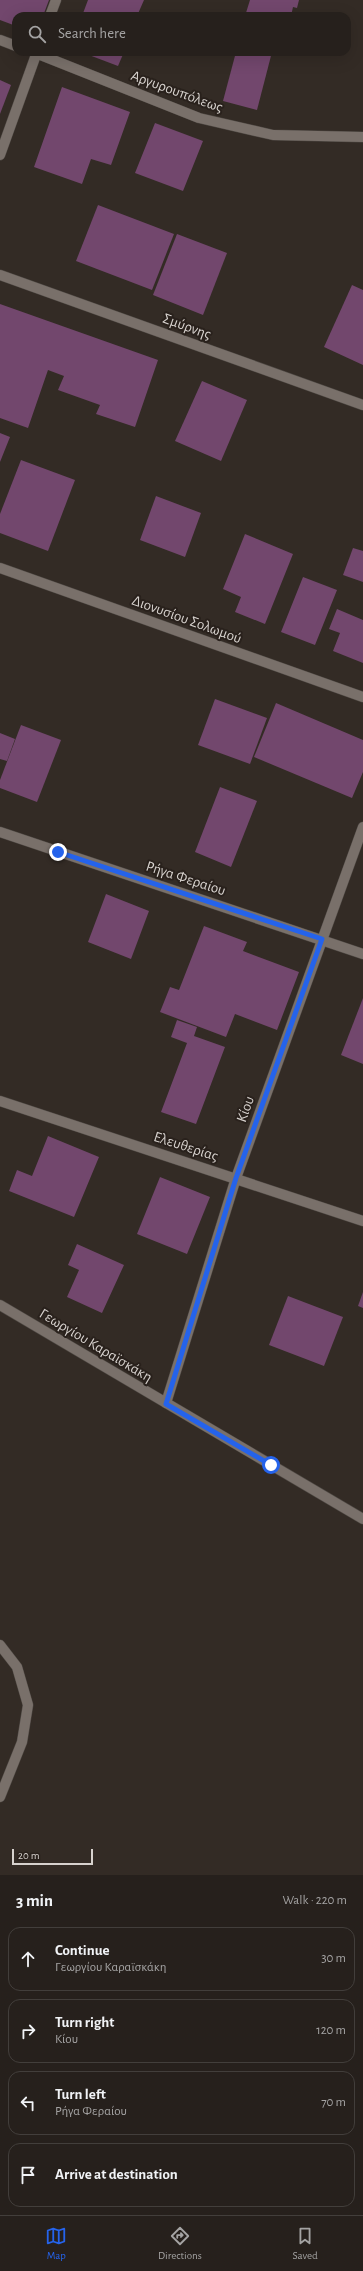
<!DOCTYPE html>
<meta charset="utf-8">
<style>
:root{--surface:#26201c;--page:#322d29;--text:#f1f3f6;--muted:#a4a3a3;--line:#423e3b;--accent:#2563eb}
body{margin:0;font-family:"Alegreya Sans",sans-serif;background:var(--page);color:var(--text)}
.scale{position:absolute;left:12px;bottom:10px;width:81px;box-sizing:border-box;padding-left:4px;border:2px solid #d7d2ce;border-top:0;font-size:11px;line-height:14px;white-space:nowrap;color:#d7d2ce;-webkit-text-stroke:3px #29211c;paint-order:stroke}
.stop{position:absolute;width:12px;height:12px;margin:-9px;border:3px solid #2563eb;border-radius:50%;background:#fff}
.stop.end{background:#2563eb;border-color:#fff;box-shadow:0 1px 4px #0008}
.list{margin:0;padding:0;list-style:none}
h2{display:flex;justify-content:space-between;align-items:center;height:52px;margin:0;padding:0 16px;font-size:17px}
h2 small{font-size:13px;font-weight:400;color:var(--muted)}
.list li{display:grid;grid-template-columns:26px 1fr auto;gap:12px;align-items:center;box-sizing:border-box;height:64px;margin:0 8px 8px;padding:0 8px;border:1px solid var(--line);border-radius:12px}
.list b{display:block;font-size:15px;white-space:nowrap}
.list p{margin:0;font-size:13px;white-space:nowrap;color:var(--muted)}
.list em{font-size:13px;font-style:normal;color:var(--muted)}
.icon{flex:none;width:22px;height:22px;fill:none;stroke:currentColor;stroke-width:2;stroke-linecap:round;stroke-linejoin:round}
.map{position:relative;flex:none;width:363px;height:1875px;overflow:hidden}
.search{position:absolute;background:var(--surface);box-shadow:0 4px 16px #0002;left:12px;right:12px;top:12px;height:44px;display:flex;align-items:center;gap:10px;box-sizing:border-box;padding:0 14px;border-radius:12px;color:var(--muted);font-size:15px}
.sheet{height:340px;background:var(--surface)}
nav{display:flex;justify-content:space-around;align-items:center;box-sizing:border-box;height:56px;border-top:1px solid var(--line);background:var(--surface);font-size:11px;color:var(--muted)}
nav a{display:grid;justify-items:center;gap:2px}
nav .on{color:var(--accent)}
.map>svg:first-child{display:block}
.building{fill:#72476d}
.lines{fill:none;stroke-linecap:round;stroke-linejoin:round}
.street-casing{stroke:#4f4944;stroke-width:11}
.secondary-casing{stroke:#4f4944;stroke-width:11}
.street{stroke:#79706a;stroke-width:10}
.secondary{stroke:#79706a;stroke-width:10}
.route{stroke:#2563eb;stroke-width:5}
.labels{text-anchor:middle;stroke-width:4;stroke-linejoin:round;paint-order:stroke}
.street-label{font-size:15px;fill:#d7d2ce;stroke:#29211c}
</style>
<div class="map">
<svg width="363" height="1875" viewBox="0 0 363 1875">
<rect width="100%" height="100%" fill="#332b25"/>
<g class="building">
<path d="M 0,0 L 49,0 L 43,16 L 16,16 L 16,26 L 0,20 Z"/>
<path d="M 88,0 L 144,0 L 137,16 L 82,16 Z"/>
<path d="M 250,0 L 299,0 L 297,8 L 293,7 L 291,16 L 245,16 Z"/>
<path d="M 81,52 L 124,52 L 118,66 Z"/>
<path d="M 236,52 L 272,52 L 257,110 L 223,101 Z"/>
<path d="M 0,80 L 11,85 L 0,114 Z"/>
<path d="M 62,87 L 130,112 L 111,165 L 91,159 L 82,184 L 34,167 Z"/>
<path d="M 155,123 L 203,141 L 183,191 L 135,173 Z"/>
<path d="M 98,205 L 174,234 L 152,290 L 76,261 Z"/>
<path d="M 177,234 L 227,253 L 203,315 L 153,295 Z"/>
<path d="M 352,285 L 363,290 L 363,365 L 324,347 Z"/>
<path d="M 0,304 L 158,360 L 135,427 L 96,414 L 100,405 L 58,390 L 64,376 L 48,370 L 28,428 L 0,418 Z"/>
<path d="M 202,381 L 247,400 L 221,461 L 175,441 Z"/>
<path d="M 0,433 L 10,437 L 0,462 Z"/>
<path d="M 21,460 L 75,480 L 48,551 L 0,533 L 0,514 Z"/>
<path d="M 156,496 L 201,513 L 185,557 L 140,540 Z"/>
<path d="M 245,534 L 293,554 L 265,624 L 235,612 L 241,597 L 223,589 Z"/>
<path d="M 353,548 L 363,551 L 363,582 L 343,575 Z"/>
<path d="M 303,577 L 337,590 L 315,645 L 281,632 Z"/>
<path d="M 337,609 L 363,620 L 363,663 L 333,651 L 340,633 L 329,629 Z"/>
<path d="M 215,699 L 267,718 L 250,764 L 198,745 Z"/>
<path d="M 276,703 L 363,740 L 363,772 L 352,798 L 254,757 Z"/>
<path d="M 21,725 L 61,740 L 37,802 L 0,788 L 0,780 Z"/>
<path d="M 0,733 L 15,739 L 7,761 L 0,759 Z"/>
<path d="M 220,787 L 257,801 L 231,867 L 195,852 Z"/>
<path d="M 106,894 L 149,911 L 131,959 L 88,942 Z"/>
<path d="M 204,926 L 247,942 L 243,951 L 299,972 L 277,1030 L 235,1014 L 226,1037 L 160,1012 L 170,987 L 179,990 Z"/>
<path d="M 363,998 L 363,1064 L 341,1055 Z"/>
<path d="M 177,1020 L 197,1027 L 194,1036 L 225,1047 L 196,1124 L 161,1112 L 187,1043 L 171,1037 Z"/>
<path d="M 48,1136 L 99,1157 L 74,1217 L 9,1191 L 17,1170 L 32,1176 Z"/>
<path d="M 160,1177 L 210,1197 L 187,1254 L 137,1234 Z"/>
<path d="M 77,1244 L 124,1265 L 102,1313 L 67,1297 L 79,1270 L 68,1265 Z"/>
<path d="M 363,1292 L 363,1308 L 358,1306 Z"/>
<path d="M 288,1296 L 343,1317 L 324,1366 L 269,1345 Z"/>
</g>
<g class="lines">
<defs>
<g id="street">
<path d="M 50,16 L 56,0"/>
<path d="M 0,40 L 16,46"/>
<path d="M 33,52 L 199,118 L 273,135 L 363,137"/>
<path d="M 0,155 L 37,52"/>
<path d="M 0,275 L 363,405"/>
<path d="M 0,568 L 363,697"/>
<path d="M 0,832 L 363,954"/>
<path d="M 0,1101 L 363,1221"/>
<path d="M 166,1403 L 236,1178 L 363,827"/>
<path d="M 0,1645 L 17,1667 L 28,1705 L 22,1742 L 0,1797"/>
</g>
<path id="secondary" d="M 0,1305 L 363,1519"/>
</defs>
<use href="#street" class="street-casing"/>
<use href="#secondary" class="secondary-casing"/>
<use href="#street" class="street"/>
<use href="#secondary" class="secondary"/>
</g>
<g class="lines">
<path class="route" d="M 58,852 L 322,939 L 236,1178 L 166,1404 L 271,1465"/>
</g>
<g class="labels">
<g class="street-label">
<text transform="translate(177 91) rotate(20)" y="5">Αργυρουπόλεως</text>
<text transform="translate(187 326) rotate(20)" y="5">Σμύρνης</text>
<text transform="translate(187 619) rotate(20)" y="5">Διονυσίου Σολωμού</text>
<text transform="translate(186 878) rotate(18)" y="5">Ρήγα Φεραίου</text>
<text transform="translate(245 1109) rotate(-70)" y="5">Κίου</text>
<text transform="translate(186 1146) rotate(18)" y="5">Ελευθερίας</text>
<text transform="translate(96 1345) rotate(31)" y="5">Γεωργίου Καραϊσκάκη</text>
</g>
</g>
</svg>
<div class="scale">20 m</div>
<div class="stop" style="left:271px;top:1465px"></div>
<div class="stop end" style="left:58px;top:852px"></div>
<div class="search"><svg class="icon" aria-label="search" viewBox="0 0 24 24"><circle cx="10" cy="10" r="6"/><path d="M15 15l6 6"/></svg>Search here</div>
</div>
<section class="sheet">
<h2>3 min<small>Walk · 220 m</small></h2>
<ul class="list">
<li><svg class="icon" aria-label="ahead" viewBox="0 0 24 24"><path d="M12 20V5M6 11l6-6 6 6"/></svg><div><b>Continue</b><p>Γεωργίου Καραϊσκάκη</p></div><em>30 m</em></li>
<li><svg class="icon" aria-label="right" viewBox="0 0 24 24"><path d="M7 20v-9h11M14 6l5 5-5 5"/></svg><div><b>Turn right</b><p>Κίου</p></div><em>120 m</em></li>
<li><svg class="icon" aria-label="left" viewBox="0 0 24 24"><path d="M17 20v-9H6M10 6l-5 5 5 5"/></svg><div><b>Turn left</b><p>Ρήγα Φεραίου</p></div><em>70 m</em></li>
<li><svg class="icon" aria-label="arrive" viewBox="0 0 24 24"><path d="M6 21V4h12l-3 4 3 4H6"/></svg><div><b>Arrive at destination</b></div></li>
</ul>
</section>
<nav>
<a class="on"><svg class="icon" aria-label="map" viewBox="0 0 24 24"><path d="M3 6l6-2 6 2 6-2v14l-6 2-6-2-6 2zM9 4v14M15 6v14"/></svg>Map</a>
<a><svg class="icon" aria-label="directions" viewBox="0 0 24 24"><path d="M12 3l9 9-9 9-9-9zM9 14v-3h6M13 9l2 2-2 2"/></svg>Directions</a>
<a><svg class="icon" aria-label="saved" viewBox="0 0 24 24"><path d="M7 4h10v16l-5-4-5 4z"/></svg>Saved</a>
</nav>
